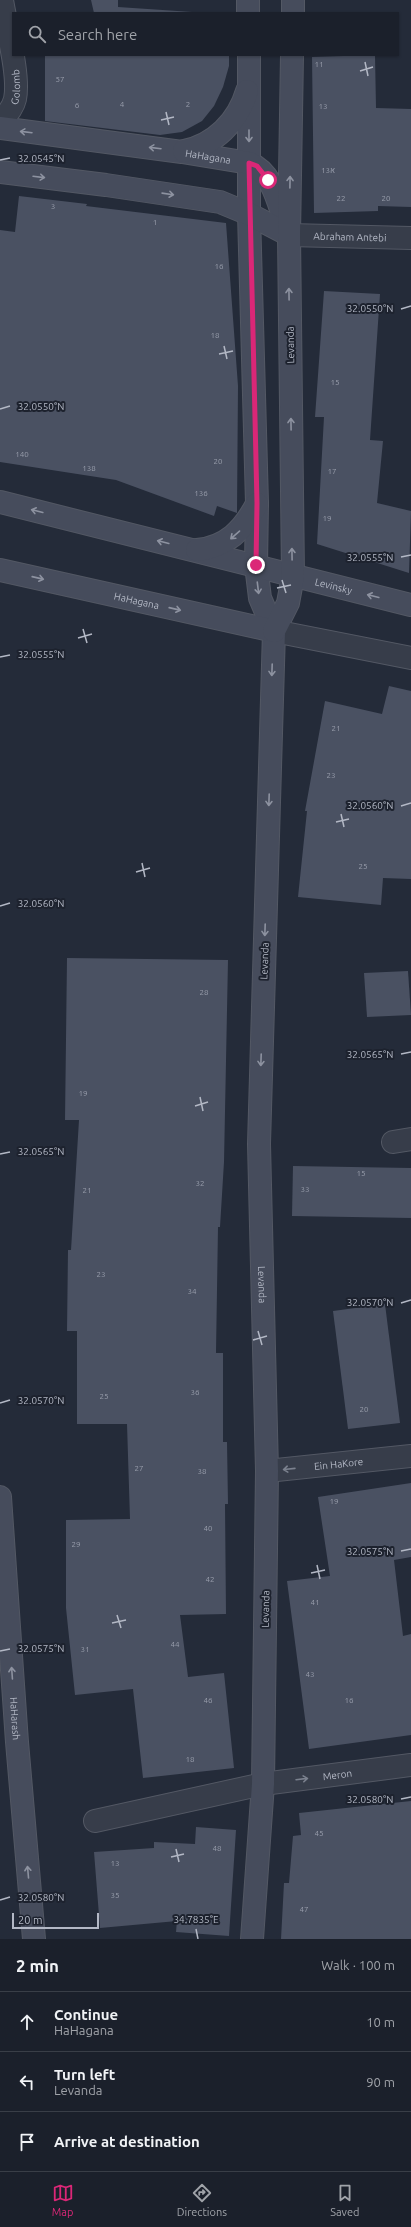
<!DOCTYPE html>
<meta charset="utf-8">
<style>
:root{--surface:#1b202b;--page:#282d37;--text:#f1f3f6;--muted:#a0a3a9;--line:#393e47;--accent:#db2777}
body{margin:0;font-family:Ubuntu,Heebo,sans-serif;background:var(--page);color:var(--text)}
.scale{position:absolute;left:12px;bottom:10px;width:87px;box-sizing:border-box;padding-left:4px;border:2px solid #b3b8c5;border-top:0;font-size:11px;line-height:14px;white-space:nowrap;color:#b3b8c5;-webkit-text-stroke:3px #1d222e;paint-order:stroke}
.stop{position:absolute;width:12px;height:12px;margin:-9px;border:3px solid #db2777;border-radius:50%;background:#fff}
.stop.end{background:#db2777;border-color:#fff;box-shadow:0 1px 4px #0008}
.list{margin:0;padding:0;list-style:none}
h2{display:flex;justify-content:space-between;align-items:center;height:52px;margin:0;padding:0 16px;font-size:17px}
h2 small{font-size:13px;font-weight:400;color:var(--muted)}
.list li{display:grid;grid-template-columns:26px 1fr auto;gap:12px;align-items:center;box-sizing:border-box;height:60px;padding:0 16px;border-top:1px solid var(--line)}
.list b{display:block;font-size:15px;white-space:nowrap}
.list p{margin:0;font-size:13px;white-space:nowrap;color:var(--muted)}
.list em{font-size:13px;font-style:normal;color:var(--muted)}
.icon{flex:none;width:22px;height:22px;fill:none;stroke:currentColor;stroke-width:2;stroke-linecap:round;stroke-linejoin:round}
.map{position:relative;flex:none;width:411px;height:1939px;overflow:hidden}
.search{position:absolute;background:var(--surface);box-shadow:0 1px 3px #0004;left:12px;right:12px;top:12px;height:44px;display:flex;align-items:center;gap:10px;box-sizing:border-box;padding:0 14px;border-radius:0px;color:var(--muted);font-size:15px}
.sheet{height:232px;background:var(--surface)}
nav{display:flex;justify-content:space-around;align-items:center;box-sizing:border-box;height:56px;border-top:1px solid var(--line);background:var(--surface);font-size:11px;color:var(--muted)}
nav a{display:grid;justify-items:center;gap:2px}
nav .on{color:var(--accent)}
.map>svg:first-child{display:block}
.building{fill:#4a5162}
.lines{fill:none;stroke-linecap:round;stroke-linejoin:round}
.street-casing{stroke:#535864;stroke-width:24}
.secondary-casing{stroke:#535864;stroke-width:24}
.street{stroke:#373d4a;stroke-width:22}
.secondary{stroke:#464c5c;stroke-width:22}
.oneway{stroke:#8d92a0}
.oneway2{stroke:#7b818e}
.route{stroke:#db2777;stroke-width:5}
.ticks{fill:none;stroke:#b3b8c5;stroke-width:1.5}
.labels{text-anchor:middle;stroke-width:4;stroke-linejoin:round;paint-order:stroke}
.number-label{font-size:8px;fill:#999eac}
.street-label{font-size:10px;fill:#b3b8c5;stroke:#1d222e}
.ticks-label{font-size:10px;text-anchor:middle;fill:#b3b8c5;stroke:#1d222e;stroke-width:4;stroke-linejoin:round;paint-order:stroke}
</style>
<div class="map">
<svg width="411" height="1939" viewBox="0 0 411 1939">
<rect width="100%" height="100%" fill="#242b39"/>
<g class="building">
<path d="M 91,0 L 118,0 L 118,7 L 207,13 L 94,13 Z"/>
<path d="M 45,55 L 229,55 L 229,66 L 223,87 L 214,106 L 202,121 L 182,132 L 160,135 L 45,121 Z"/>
<path d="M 375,55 L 376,108 L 411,109 L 411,207 L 378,206 L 378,211 L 314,213 L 312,57 Z"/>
<path d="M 19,196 L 87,204 L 86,206 L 226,223 L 238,386 L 237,513 L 217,506 L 214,516 L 116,480 L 0,462 L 0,230 L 15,232 Z"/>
<path d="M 324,291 L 380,294 L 370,440 L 383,441 L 377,503 L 411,511 L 409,573 L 317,544 L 324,417 L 315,417 Z"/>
<path d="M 389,686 L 411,691 L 411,879 L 383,878 L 381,905 L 298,897 L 307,811 L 305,811 L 325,701 L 382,714 Z"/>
<path d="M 67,958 L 228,960 L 224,1162 L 220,1227 L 218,1227 L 216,1353 L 223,1353 L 223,1442 L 227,1442 L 228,1504 L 225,1504 L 226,1614 L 180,1615 L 188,1677 L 224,1673 L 234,1768 L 143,1778 L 133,1689 L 75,1695 L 66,1608 L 66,1520 L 130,1519 L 127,1424 L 77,1424 L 77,1331 L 67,1331 L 68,1250 L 71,1250 L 79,1120 L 65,1120 Z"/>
<path d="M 408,971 L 411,1015 L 367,1017 L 364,973 Z"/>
<path d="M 293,1166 L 411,1168 L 411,1218 L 292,1216 Z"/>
<path d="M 385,1304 L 400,1423 L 348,1429 L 333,1311 Z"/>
<path d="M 411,1483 L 411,1557 L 394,1560 L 403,1636 L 411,1634 L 411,1735 L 309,1749 L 287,1581 L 330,1576 L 318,1497 Z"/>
<path d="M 411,1801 L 411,1939 L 281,1939 L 284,1883 L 289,1883 L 293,1836 L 301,1835 L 299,1813 Z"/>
<path d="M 196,1827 L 236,1830 L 229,1936 L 176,1932 L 177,1921 L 100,1928 L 94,1852 L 154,1848 L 154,1842 L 195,1844 Z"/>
</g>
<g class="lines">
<defs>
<g id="street">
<path id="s1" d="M 0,122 C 6,116 13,108 15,99 C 20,75 6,26 2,0"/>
<path id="s2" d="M 289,235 L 411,238"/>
<path d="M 274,631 L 411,658"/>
<path d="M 393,1142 L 411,1139"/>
<path id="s3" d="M 267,1471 L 411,1456"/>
<path id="s4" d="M 95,1821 L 263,1784 L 411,1765"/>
</g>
<g id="secondary">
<path d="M 248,0 L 248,13"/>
<path d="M 293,13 L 293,0"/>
<path id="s5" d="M 249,55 L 249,214 L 257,503 L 256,565 L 260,598 L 274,631 L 259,1144 L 267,1471 L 263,1784 L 252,1939"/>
<path id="s6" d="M 0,128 L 182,152 L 249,163 C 271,172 277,198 284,219"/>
<path d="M 184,151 C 214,145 238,122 247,91"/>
<path d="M 0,172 L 106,185 L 220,202 L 249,214 L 289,235"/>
<path id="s7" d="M 0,502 L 411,605"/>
<path d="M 197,550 C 227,547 243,530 257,504"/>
<path id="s8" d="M 0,570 L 274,631"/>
<path d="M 274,631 L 288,603 L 293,576 L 289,235 L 292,55"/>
<path id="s9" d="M 0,1497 L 17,1742 L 34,1939"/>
</g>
</defs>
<use href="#street" class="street-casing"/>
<use href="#secondary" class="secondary-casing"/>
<use href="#street" class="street"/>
<use href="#secondary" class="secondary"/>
</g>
<defs><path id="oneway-shaft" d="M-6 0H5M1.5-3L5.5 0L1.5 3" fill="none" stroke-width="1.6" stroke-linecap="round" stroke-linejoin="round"/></defs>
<g class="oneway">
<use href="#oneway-shaft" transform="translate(26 132) rotate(-173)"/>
<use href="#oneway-shaft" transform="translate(249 136) rotate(90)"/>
<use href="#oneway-shaft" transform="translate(155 148) rotate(-173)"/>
<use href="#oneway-shaft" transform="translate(39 177) rotate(7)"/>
<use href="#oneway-shaft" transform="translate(290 182) rotate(-89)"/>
<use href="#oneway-shaft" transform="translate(168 194) rotate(8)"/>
<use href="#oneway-shaft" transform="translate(289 294) rotate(-91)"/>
<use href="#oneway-shaft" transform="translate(291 424) rotate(-91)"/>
<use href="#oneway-shaft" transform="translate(37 511) rotate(-166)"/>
<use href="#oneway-shaft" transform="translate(235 535) rotate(139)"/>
<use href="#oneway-shaft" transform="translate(163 542) rotate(-166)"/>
<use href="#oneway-shaft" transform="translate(292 554) rotate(-91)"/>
<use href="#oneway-shaft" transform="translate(38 578) rotate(13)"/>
<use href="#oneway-shaft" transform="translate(258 588) rotate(83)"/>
<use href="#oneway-shaft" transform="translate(373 596) rotate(-166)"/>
<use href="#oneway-shaft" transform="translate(175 609) rotate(13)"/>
<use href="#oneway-shaft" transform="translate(272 670) rotate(92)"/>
<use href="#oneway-shaft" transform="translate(269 800) rotate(92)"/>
<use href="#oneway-shaft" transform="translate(265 930) rotate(92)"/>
<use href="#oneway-shaft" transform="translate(261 1060) rotate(92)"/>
<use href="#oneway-shaft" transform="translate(12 1673) rotate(-94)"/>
<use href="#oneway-shaft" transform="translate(28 1872) rotate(-95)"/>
</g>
<g class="oneway2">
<use href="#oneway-shaft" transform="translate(289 1469) rotate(174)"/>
<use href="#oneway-shaft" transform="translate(302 1779) rotate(-7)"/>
</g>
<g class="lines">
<path class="route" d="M 256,565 L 257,503 L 249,163 L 257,166 L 268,180"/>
</g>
<path class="ticks" d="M 365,62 L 368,76M 360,71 L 373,67M 166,112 L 169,125M 161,120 L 174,117M 0,160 L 10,158M 401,309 L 411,306M 224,346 L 227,359M 219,354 L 233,351M 0,409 L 10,406M 401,557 L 411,555M 282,580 L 286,593M 277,588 L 291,585M 83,629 L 87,643M 78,638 L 92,634M 0,657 L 10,655M 401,806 L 411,803M 341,814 L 344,827M 336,822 L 349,819M 142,863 L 145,877M 136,872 L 150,868M 0,906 L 10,903M 401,1054 L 411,1052M 200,1097 L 203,1111M 195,1106 L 208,1102M 0,1154 L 10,1152M 401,1303 L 411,1300M 258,1331 L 262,1345M 253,1340 L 267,1336M 0,1403 L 10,1400M 401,1551 L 411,1549M 317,1565 L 320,1579M 311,1573 L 325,1570M 117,1615 L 121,1628M 112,1623 L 126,1620M 0,1651 L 10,1649M 401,1799 L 411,1797M 176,1849 L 179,1862M 171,1857 L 184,1854M 0,1900 L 10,1897M 196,1929 L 198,1939"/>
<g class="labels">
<g class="number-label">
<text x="319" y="67">11</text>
<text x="60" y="82">57</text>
<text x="122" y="107">4</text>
<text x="188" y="107">2</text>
<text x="77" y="108">6</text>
<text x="323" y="109">13</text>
<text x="328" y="173">13א</text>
<text x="341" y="201">22</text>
<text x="386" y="201">20</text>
<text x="53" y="209">3</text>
<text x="155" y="225">1</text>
<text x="219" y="269">16</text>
<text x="215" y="338">18</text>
<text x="335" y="385">15</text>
<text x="22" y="457">140</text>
<text x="218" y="464">20</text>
<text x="89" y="471">138</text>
<text x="332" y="474">17</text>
<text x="201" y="496">136</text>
<text x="327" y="521">19</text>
<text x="336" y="731">21</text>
<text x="331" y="778">23</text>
<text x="363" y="869">25</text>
<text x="204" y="995">28</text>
<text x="83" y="1096">19</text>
<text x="361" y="1176">15</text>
<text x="200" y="1186">32</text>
<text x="305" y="1192">33</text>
<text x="87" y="1193">21</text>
<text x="101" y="1277">23</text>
<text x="192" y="1294">34</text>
<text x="195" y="1395">36</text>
<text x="104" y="1399">25</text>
<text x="364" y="1412">20</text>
<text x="139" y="1471">27</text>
<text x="202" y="1474">38</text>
<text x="334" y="1504">19</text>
<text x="208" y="1531">40</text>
<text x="76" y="1547">29</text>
<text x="210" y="1582">42</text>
<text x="315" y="1605">41</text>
<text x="175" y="1647">44</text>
<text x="85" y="1652">31</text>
<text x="310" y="1677">43</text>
<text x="208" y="1703">46</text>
<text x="349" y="1703">16</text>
<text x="190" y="1762">18</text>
<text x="319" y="1836">45</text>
<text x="217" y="1851">48</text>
<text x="115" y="1866">13</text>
<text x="115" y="1898">35</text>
<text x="304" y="1912">47</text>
</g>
<g class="street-label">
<text dy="4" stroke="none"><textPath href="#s1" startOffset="40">Golomb</textPath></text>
<text dy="4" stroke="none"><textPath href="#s6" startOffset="210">HaHagana</textPath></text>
<text dy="4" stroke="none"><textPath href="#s2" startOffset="61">Abraham Antebi</textPath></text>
<text transform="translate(290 345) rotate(-91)" y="4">Levanda</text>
<text dy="4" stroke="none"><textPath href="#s7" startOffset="344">Levinsky</textPath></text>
<text dy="4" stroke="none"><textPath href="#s8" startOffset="140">HaHagana</textPath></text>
<text transform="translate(264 961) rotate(-88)" y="4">Levanda</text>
<text dy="4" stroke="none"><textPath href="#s5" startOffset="1233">Levanda</textPath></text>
<text dy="4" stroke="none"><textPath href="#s3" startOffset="72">Ein HaKore</textPath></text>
<text transform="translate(265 1609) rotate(-89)" y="4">Levanda</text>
<text dy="4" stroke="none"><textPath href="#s9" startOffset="222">HaHarash</textPath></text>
<text dy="4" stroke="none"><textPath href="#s4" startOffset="247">Meron</textPath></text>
</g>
</g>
<g class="ticks-label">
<text x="41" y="162">32.0545°N</text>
<text x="370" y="312">32.0550°N</text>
<text x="41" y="410">32.0550°N</text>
<text x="370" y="561">32.0555°N</text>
<text x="41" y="658">32.0555°N</text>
<text x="370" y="809">32.0560°N</text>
<text x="41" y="907">32.0560°N</text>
<text x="370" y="1058">32.0565°N</text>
<text x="41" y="1155">32.0565°N</text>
<text x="370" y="1306">32.0570°N</text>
<text x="41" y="1404">32.0570°N</text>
<text x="370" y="1555">32.0575°N</text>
<text x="41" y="1652">32.0575°N</text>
<text x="370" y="1803">32.0580°N</text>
<text x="41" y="1901">32.0580°N</text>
<text x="196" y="1923">34.7835°E</text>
</g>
</svg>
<div class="scale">20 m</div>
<div class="stop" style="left:268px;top:180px"></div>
<div class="stop end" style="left:256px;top:565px"></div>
<div class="search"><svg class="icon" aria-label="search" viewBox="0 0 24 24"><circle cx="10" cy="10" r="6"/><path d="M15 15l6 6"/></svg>Search here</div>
</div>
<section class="sheet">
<h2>2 min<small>Walk · 100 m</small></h2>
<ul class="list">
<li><svg class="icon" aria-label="ahead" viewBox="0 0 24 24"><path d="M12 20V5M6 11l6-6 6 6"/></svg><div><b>Continue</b><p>HaHagana</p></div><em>10 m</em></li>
<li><svg class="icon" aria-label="left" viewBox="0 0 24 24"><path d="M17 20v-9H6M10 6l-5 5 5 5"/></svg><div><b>Turn left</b><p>Levanda</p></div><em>90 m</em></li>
<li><svg class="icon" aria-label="arrive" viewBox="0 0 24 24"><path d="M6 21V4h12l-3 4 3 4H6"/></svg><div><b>Arrive at destination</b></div></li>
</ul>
</section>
<nav>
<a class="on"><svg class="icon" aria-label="map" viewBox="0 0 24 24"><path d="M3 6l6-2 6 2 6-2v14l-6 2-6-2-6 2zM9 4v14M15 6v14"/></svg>Map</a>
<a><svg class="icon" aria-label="directions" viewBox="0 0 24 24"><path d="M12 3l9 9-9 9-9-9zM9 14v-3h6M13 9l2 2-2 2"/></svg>Directions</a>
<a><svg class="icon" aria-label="saved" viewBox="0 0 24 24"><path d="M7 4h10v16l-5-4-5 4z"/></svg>Saved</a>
</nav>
